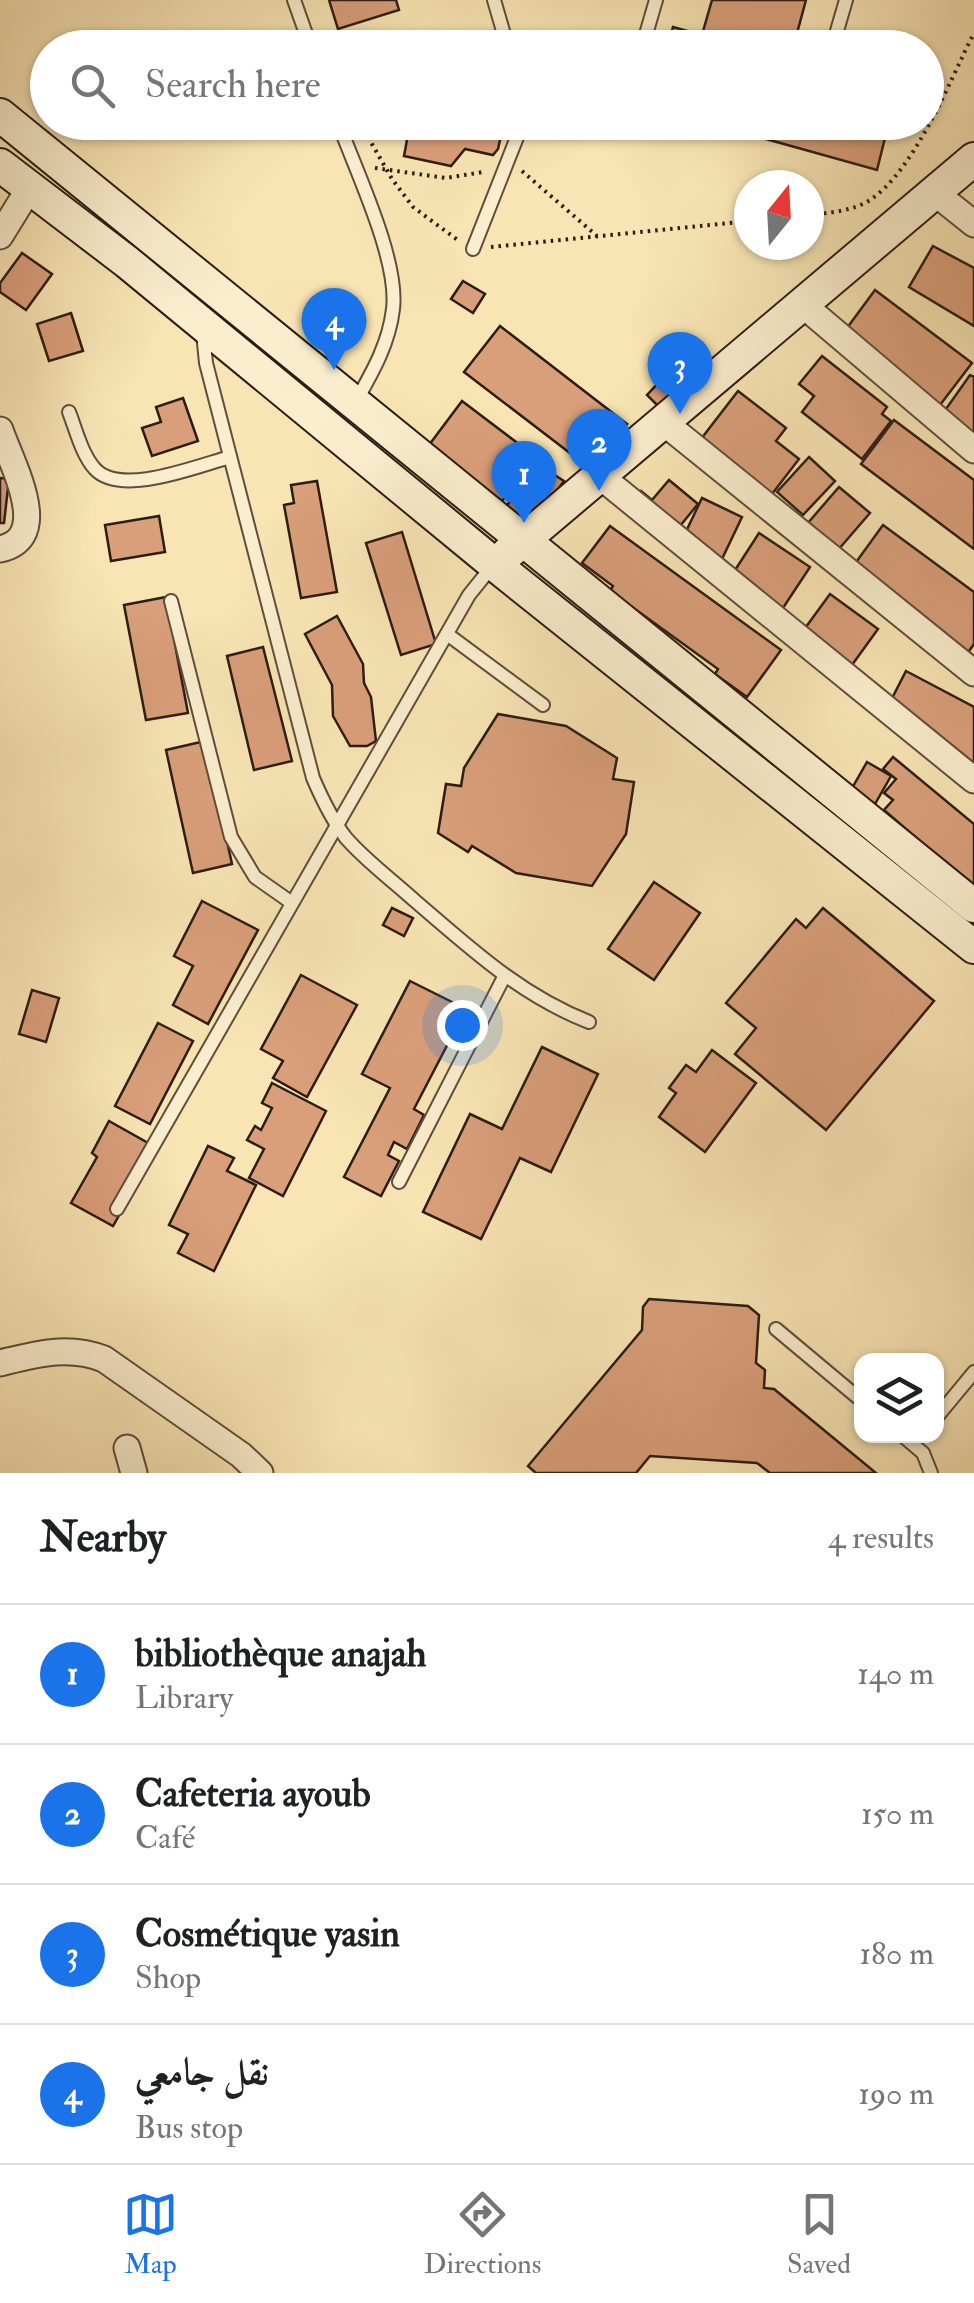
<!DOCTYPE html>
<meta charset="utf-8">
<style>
:root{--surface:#fff;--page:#f2f2f2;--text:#202124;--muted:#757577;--line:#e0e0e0;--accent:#1a73e8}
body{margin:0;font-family:"IM FELL Double Pica",Amiri,serif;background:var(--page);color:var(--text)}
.controls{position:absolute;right:30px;bottom:30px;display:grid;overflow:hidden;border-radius:20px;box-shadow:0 2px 8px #0004}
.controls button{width:90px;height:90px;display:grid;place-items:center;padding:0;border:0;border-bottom:2px solid var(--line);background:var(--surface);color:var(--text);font:50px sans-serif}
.compass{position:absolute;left:734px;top:170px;width:90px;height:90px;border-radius:50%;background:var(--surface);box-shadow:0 2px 8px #0004;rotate:18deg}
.you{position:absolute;left:462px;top:1025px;width:35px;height:35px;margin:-25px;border:8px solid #fff;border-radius:50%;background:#1a73e8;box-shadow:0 0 0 15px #1a73e833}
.badge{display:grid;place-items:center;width:65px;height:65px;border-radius:50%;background:var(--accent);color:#fff;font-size:32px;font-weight:700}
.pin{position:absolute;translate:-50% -82px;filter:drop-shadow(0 2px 5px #0008)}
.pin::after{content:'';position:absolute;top:52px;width:35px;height:30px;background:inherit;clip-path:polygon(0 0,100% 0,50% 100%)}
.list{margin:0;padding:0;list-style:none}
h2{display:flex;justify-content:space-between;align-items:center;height:130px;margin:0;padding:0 40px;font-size:42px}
h2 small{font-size:32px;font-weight:400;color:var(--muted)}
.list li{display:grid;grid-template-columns:65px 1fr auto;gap:30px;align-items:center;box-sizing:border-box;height:140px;padding:0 40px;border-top:2px solid var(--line)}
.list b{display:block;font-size:38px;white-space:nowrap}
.list p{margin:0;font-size:32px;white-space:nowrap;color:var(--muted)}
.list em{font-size:32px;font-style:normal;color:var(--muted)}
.icon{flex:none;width:55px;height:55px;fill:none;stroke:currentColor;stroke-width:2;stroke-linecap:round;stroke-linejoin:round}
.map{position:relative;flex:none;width:974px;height:1473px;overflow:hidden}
.search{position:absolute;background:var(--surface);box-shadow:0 2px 8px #0004;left:30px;right:30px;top:30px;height:110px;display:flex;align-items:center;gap:25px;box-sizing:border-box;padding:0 35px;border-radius:55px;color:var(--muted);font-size:38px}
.sheet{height:690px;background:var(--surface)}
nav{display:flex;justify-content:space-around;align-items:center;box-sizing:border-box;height:140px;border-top:2px solid var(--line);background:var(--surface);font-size:28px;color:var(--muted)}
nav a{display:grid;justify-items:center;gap:5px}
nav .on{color:var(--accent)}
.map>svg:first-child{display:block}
.building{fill:#d99f7a;stroke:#2c1c14;stroke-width:2.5}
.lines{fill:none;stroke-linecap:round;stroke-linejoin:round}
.lane-casing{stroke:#5f4e3c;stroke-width:16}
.street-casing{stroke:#5f4e3c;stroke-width:29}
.secondary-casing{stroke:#2c1c14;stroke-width:36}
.path{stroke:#2c1c14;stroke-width:4;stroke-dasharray:2.5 5;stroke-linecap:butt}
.lane{stroke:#fbeece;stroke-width:12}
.street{stroke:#fbeece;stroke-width:25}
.secondary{stroke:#fbeece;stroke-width:32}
</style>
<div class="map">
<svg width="974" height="1473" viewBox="0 0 974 1473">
<rect width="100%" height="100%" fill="#f9e5b4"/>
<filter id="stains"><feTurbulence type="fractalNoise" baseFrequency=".002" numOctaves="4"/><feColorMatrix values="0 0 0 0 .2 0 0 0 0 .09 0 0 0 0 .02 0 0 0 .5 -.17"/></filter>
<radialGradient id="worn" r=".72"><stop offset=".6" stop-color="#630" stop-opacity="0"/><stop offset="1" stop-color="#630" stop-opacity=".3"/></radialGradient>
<g class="building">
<path d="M 329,0 L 396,0 L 399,10 L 338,29 Z"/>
<path d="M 712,0 L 806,0 L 793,48 L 749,48 L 702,35 Z"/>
<path d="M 673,27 L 748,48 L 667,48 Z"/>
<path d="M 504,122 L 498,149 L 493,155 L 465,149 L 451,166 L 404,156 L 407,140 L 388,123 Z"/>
<path d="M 705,122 L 889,122 L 877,170 Z"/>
<path d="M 933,246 L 974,268 L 974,326 L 909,287 Z"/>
<path d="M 22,253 L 52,274 L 26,310 L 0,292 L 0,283 Z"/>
<path d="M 463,281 L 485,294 L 473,313 L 451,299 Z"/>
<path d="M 875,290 L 972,363 L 940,405 L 844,332 Z"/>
<path d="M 71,313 L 83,351 L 49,361 L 37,324 Z"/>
<path d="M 500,326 L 627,424 L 611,445 L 598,435 L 579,460 L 464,372 Z"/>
<path d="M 822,356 L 887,407 L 882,414 L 891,421 L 862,459 L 802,412 L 814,396 L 799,384 Z"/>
<path d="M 970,375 L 974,377 L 974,445 L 941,416 Z"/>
<path d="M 663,378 L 687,401 L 670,418 L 647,395 Z"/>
<path d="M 738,391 L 786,428 L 776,441 L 799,459 L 772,494 L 701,439 Z"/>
<path d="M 183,398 L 198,441 L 152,456 L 142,428 L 161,422 L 156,407 Z"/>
<path d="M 462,401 L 536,457 L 502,501 L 429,445 Z"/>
<path d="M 894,420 L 974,480 L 974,549 L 861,464 Z"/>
<path d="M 809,457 L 835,481 L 803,515 L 777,492 Z"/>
<path d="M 536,463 L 564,481 L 551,499 L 546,521 L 530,511 L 524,519 L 506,507 Z"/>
<path d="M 0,478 L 9,479 L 4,523 L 0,523 Z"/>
<path d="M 669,480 L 698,504 L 671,537 L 631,503 L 641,491 L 652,500 Z"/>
<path d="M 317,481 L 337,592 L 301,598 L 284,505 L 294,503 L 291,485 Z"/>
<path d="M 839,487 L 870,513 L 838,550 L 807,524 Z"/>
<path d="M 702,498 L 742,517 L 721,561 L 681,542 Z"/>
<path d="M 159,516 L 165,552 L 111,561 L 105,525 Z"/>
<path d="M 883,525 L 974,592 L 974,644 L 964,658 L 854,565 Z"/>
<path d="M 610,526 L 781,650 L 747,697 L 715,674 L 718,669 L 610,591 L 613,586 L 582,563 Z"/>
<path d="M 402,532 L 436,644 L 401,655 L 366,543 Z"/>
<path d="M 759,533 L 810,567 L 781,611 L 730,578 Z"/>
<path d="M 830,594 L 878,629 L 852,665 L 803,631 Z"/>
<path d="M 166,597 L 188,713 L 146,720 L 124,605 Z"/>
<path d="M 337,616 L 363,664 L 364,683 L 371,697 L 376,741 L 367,746 L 350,746 L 333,716 L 332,685 L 305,634 Z"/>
<path d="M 263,647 L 292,761 L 254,770 L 227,656 Z"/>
<path d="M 906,671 L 974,707 L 974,769 L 887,708 Z"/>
<path d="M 498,714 L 566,726 L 617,758 L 613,779 L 634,782 L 626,834 L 592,886 L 516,873 L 472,846 L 468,852 L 438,833 L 446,784 L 461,786 L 464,768 Z"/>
<path d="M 205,741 L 232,864 L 193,873 L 166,750 Z"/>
<path d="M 893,757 L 974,824 L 974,888 L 884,810 L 893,800 L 884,793 L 896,779 L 883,769 Z"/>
<path d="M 867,762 L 891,776 L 875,804 L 851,790 Z"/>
<path d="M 654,882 L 700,913 L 654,980 L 608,949 Z"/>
<path d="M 202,901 L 258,930 L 208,1024 L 173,1005 L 193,966 L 174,956 Z"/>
<path d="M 392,908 L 413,918 L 404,936 L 383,925 Z"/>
<path d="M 823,908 L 934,1001 L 826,1130 L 735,1054 L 756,1028 L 726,1003 L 796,919 L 806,928 Z"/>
<path d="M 301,975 L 357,1005 L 307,1097 L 273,1078 L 283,1061 L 261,1049 Z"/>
<path d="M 410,981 L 466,1009 L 414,1109 L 424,1115 L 407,1149 L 394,1142 L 388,1155 L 399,1161 L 381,1196 L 344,1177 L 390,1088 L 362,1074 Z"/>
<path d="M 32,990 L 59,998 L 46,1042 L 19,1034 Z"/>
<path d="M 158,1023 L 193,1041 L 150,1124 L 115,1106 Z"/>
<path d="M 542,1047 L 598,1074 L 551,1172 L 520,1158 L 481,1239 L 423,1212 L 470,1114 L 502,1129 Z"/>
<path d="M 712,1050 L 756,1083 L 705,1152 L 659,1117 L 676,1093 L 669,1088 L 686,1065 L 696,1072 Z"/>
<path d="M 272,1083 L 326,1111 L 283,1196 L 249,1178 L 264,1149 L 247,1140 L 255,1126 L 261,1130 L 272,1108 L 262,1103 Z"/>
<path d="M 109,1121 L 157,1148 L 113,1226 L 71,1203 L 97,1157 L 92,1153 Z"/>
<path d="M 208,1146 L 234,1158 L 227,1171 L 256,1185 L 214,1271 L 178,1253 L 188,1234 L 169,1225 Z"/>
<path d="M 649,1299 L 748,1306 L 759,1315 L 756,1363 L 765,1370 L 764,1388 L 774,1389 L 876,1473 L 770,1473 L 757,1463 L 650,1456 L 636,1473 L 536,1473 L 528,1466 L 642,1330 L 643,1307 Z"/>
</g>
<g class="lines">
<defs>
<g id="lane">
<path d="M 294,0 L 311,48"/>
<path d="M 494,0 L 508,48"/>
<path d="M 642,48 L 656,0"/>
<path d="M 832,48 L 846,0"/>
<path d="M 338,122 C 356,171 399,260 393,309 C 389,344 372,373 355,403"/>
<path d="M 473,249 L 523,122"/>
<path d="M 203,333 L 206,363 L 313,778 C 322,799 332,820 346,838 C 366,861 392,880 414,900 C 470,948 520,995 589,1022"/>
<path d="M 69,412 C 76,430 82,455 95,469 C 121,497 197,466 230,457"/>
<path d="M 171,601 L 231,837 L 255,877 L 292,903"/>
<path d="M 447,634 L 543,705"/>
<path d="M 399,1182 L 504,977"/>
<path d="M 117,1209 L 469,595 L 494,564"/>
<path d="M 776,1329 L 862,1401"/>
<path d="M 936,1418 L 974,1372"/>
<path d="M 903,1436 L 923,1453 L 931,1473"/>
</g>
<g id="street">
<path d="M 934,192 L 974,224"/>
<path d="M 0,236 L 29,189"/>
<path d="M 802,304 L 974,450"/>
<path d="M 662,421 L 974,673"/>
<path d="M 0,430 C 11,463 54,538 0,549"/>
<path d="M 600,476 L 974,780"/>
<path d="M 0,1363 C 37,1354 68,1345 104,1359 L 241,1455 L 260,1473"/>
<path d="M 127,1448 L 134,1473"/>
</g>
<g id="secondary">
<path d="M 0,115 L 974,906"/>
<path d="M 0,165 L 127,262 L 494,564 L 974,947"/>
<path d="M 508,553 L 974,159"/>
</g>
</defs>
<use href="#lane" class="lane-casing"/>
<use href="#street" class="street-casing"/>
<use href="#secondary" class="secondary-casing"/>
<g class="path">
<path d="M 412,48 C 430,31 465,38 487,41"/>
<path d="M 367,122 L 368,137 L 392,179 L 413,207 L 459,241"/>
<path d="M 375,168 L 446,178 L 483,172"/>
<path d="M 522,171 L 597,236"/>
<path d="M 809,215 C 828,213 853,211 870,200 C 915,170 949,82 974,33"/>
<path d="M 491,247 L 749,221"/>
</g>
<use href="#lane" class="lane"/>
<use href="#street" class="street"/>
<use href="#secondary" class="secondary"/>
</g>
<rect width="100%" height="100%" filter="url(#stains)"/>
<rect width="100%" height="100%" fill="url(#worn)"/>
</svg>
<div class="controls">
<button><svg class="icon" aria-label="layers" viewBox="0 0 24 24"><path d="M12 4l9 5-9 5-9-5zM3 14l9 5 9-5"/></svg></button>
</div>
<svg class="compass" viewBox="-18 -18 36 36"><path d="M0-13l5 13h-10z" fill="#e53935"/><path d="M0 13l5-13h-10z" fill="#757577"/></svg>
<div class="you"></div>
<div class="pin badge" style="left:524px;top:523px">1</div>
<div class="pin badge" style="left:599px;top:491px">2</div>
<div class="pin badge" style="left:680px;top:414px">3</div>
<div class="pin badge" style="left:334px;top:370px">4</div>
<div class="search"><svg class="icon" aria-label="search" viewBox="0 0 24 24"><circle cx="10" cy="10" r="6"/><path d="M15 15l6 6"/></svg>Search here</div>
</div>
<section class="sheet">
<h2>Nearby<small>4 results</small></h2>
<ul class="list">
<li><span class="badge">1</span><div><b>bibliothèque anajah</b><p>Library</p></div><em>140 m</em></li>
<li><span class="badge">2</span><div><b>Cafeteria ayoub</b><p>Café</p></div><em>150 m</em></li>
<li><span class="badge">3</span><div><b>Cosmétique yasin</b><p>Shop</p></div><em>180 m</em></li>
<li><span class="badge">4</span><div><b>نقل جامعي</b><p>Bus stop</p></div><em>190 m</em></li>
</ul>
</section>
<nav>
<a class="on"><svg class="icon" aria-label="map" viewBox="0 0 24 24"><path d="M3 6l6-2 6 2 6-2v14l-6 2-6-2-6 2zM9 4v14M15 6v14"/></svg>Map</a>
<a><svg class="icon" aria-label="directions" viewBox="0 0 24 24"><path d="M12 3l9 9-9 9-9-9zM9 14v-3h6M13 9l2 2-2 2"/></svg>Directions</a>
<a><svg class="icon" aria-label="saved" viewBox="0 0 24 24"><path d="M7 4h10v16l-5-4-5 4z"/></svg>Saved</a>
</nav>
